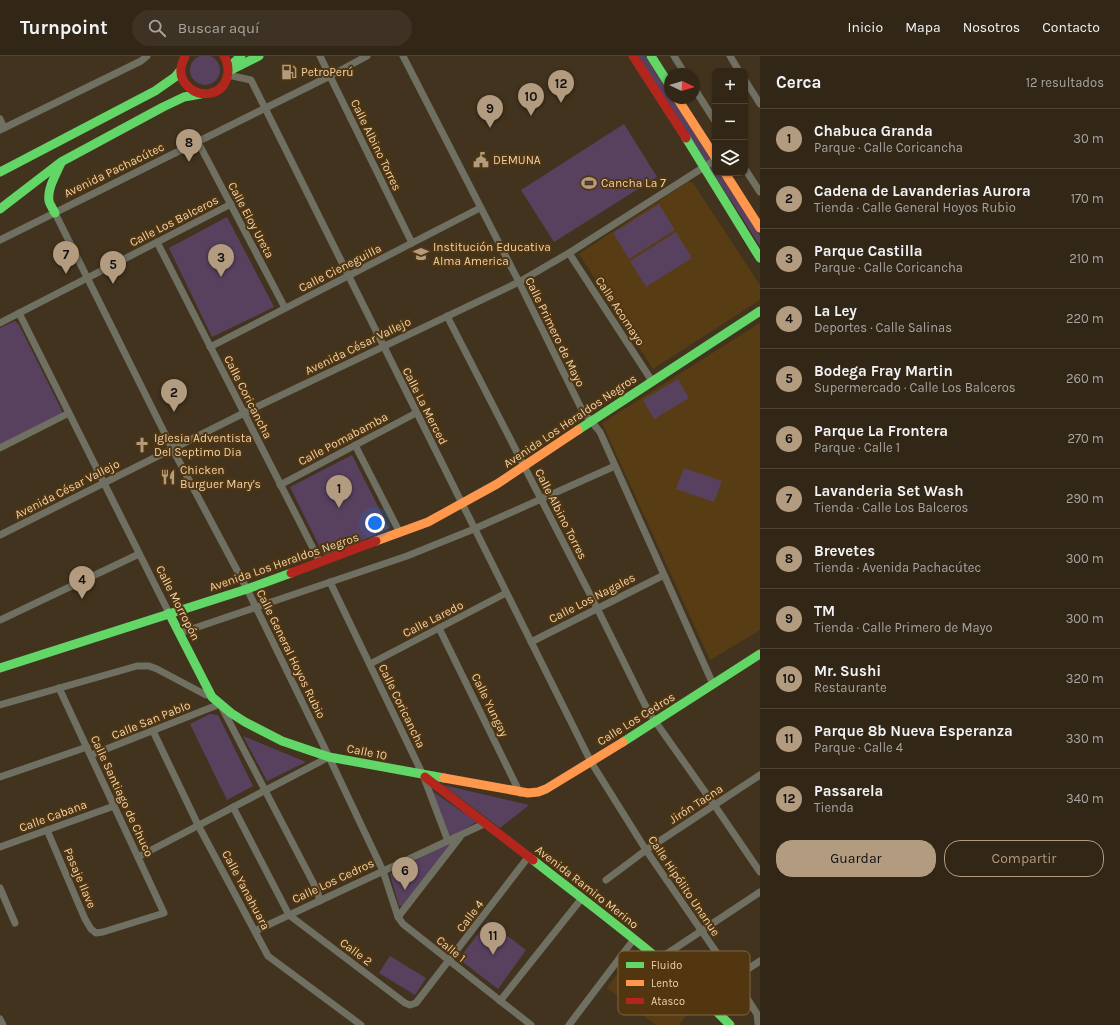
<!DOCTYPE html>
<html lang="es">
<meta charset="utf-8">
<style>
:root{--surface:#322616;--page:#3d3223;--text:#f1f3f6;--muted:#a8a5a1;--line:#4d4335;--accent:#b29b7e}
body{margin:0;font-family:Karla,sans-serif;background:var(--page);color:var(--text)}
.controls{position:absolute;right:12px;top:12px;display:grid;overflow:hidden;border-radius:8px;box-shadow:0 1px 3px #0004}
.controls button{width:36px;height:36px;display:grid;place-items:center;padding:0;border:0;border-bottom:1px solid var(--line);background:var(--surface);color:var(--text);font:20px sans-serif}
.compass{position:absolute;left:664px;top:12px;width:36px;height:36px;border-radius:50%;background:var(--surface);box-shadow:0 1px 3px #0004;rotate:94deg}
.you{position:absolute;left:375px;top:467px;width:14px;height:14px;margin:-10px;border:3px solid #fff;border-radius:50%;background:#1a73e8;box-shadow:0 0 0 6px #1a73e833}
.badge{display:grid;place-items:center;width:26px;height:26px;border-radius:50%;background:var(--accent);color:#111;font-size:13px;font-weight:700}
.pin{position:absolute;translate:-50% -33px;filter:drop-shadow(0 1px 2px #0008)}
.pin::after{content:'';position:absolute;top:21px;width:14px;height:12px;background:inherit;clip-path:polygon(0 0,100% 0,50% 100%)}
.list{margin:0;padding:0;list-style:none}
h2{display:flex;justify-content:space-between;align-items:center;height:52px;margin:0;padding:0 16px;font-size:17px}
h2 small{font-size:13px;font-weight:400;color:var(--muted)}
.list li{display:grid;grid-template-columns:26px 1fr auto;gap:12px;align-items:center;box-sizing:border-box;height:60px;padding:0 16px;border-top:1px solid var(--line)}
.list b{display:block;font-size:15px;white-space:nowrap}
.list p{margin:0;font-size:13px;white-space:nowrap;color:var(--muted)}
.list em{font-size:13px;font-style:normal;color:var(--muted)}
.actions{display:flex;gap:8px;padding:12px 16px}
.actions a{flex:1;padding:9px 0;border:1px solid var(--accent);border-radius:16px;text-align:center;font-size:14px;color:var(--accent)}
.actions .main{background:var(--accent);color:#111}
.icon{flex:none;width:22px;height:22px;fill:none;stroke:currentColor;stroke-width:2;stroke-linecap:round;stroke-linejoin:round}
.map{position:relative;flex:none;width:760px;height:969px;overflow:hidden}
header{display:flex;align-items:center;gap:24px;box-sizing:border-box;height:56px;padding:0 20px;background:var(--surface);border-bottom:1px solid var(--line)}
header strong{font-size:19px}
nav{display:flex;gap:22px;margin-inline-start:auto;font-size:14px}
.search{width:280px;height:36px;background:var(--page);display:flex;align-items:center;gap:10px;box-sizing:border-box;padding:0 14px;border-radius:22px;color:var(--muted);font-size:15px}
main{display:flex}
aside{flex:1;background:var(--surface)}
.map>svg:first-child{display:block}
.built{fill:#583c14}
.green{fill:#58415f}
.water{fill:#142e2c}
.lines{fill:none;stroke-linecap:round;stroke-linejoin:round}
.street{stroke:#6f6f62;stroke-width:7}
.fast{stroke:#63d668;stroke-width:9}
.slow{stroke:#ff974d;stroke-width:9}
.jam{stroke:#b3261e;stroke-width:9}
.labels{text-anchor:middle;stroke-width:4;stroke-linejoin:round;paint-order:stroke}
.poi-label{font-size:12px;fill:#efd3b1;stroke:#51360f;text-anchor:start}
.street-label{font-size:12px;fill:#efd3b1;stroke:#51360f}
.key{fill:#51360f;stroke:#806540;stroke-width:1}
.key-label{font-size:11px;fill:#efd3b1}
</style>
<header>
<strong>Turnpoint</strong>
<div class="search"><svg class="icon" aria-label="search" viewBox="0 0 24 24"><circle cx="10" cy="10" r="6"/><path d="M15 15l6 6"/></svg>Buscar aquí</div>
<nav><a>Inicio</a><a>Mapa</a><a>Nosotros</a><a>Contacto</a></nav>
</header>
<main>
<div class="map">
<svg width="760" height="969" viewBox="0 0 760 969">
<rect width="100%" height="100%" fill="#42331e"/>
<g class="built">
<path d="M 689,125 L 693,127 L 760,229 L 760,244 L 653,313 L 579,198 Z"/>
<path d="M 760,267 L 760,574 L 710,604 L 602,367 Z"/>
<path d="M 644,906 L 695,948 L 679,969 L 656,969 L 607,932 L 618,917 L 629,925 Z"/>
</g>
<g class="green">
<circle cx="205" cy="14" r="15"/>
<path d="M 638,0 L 645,0 L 670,39 L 670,42 L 672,42 L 715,110 L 715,117 L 720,117 L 760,180 L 760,190 Z"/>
<path d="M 624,68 L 657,121 L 554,186 L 521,134 Z"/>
<path d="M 659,148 L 675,174 L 629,203 L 613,177 Z"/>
<path d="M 227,161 L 274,251 L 212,281 L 169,192 Z"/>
<path d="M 676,176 L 692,202 L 646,231 L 630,205 Z"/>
<path d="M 15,265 L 19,269 L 63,357 L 0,389 L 0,272 Z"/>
<path d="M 678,323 L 689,342 L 654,363 L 643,344 Z"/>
<path d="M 352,399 L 389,472 L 325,502 L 290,431 Z"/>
<path d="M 684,412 L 722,425 L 714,446 L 676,433 Z"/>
<path d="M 210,658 L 218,659 L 253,730 L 227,744 L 190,668 Z"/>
<path d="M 243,680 L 306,706 L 267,725 Z"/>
<path d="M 443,729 L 529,749 L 500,772 Z"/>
<path d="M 432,735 L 477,766 L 451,780 L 449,778 Z"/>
<path d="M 451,786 L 452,787 L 402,850 L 399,850 L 390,818 Z"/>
<path d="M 488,865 L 526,894 L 498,933 L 459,903 Z"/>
<path d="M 390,900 L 426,922 L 415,939 L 379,917 Z"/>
</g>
<path class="water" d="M 535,186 L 538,189 L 538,192 L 529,198 L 523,195 L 524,191 L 529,190 L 531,187 Z"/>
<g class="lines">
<g class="street">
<path d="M 320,0 L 412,187"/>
<path d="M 403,0 L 519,226 L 582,354 L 600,376 L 713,628"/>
<path d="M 674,0 L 685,18"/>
<path d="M 730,0 L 739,15"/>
<path d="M 228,19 L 251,24 L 591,706 L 646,794 L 734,922 L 757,958 L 758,967"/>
<path d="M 745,24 L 760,48"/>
<path d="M 694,32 L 715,65"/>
<path d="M 0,63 L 4,72"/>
<path d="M 0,74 L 141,5 L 147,0"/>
<path d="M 198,86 L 285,252"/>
<path d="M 745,113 L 760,136"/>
<path d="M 55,157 L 172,392 L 247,533 L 329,701 L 383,815 L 398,861 L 403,868 L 531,969"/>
<path d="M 0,184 L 330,20 L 367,0"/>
<path d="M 157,186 L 320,506"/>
<path d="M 569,197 L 652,325"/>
<path d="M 19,257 L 169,557"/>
<path d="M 447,260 L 597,552 L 644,647 L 650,658 L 715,750 L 760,816"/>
<path d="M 0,267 L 231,148"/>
<path d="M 210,291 L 480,152"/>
<path d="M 355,389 L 400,477"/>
<path d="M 0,392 L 69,357"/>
<path d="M 280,429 L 416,357"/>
<path d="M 0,479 L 244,357 L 519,226 L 569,197 L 715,104"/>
<path d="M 330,526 L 423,719 L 448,785"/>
<path d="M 0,564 L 139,498"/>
<path d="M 439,572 L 520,737"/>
<path d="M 180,577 L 407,500 L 474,473 L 615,410"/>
<path d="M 531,586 L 664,519"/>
<path d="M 370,608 L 506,537"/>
<path d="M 0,649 L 137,610 L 149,610 L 157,613 L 206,639 L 211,639"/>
<path d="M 153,675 L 198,769 L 268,900 L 361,969"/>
<path d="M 91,699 L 220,648 L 317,834 L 320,845"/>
<path d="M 0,721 L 87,691"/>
<path d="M 233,751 L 289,859 L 405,947 L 410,949 L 416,947 L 529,800"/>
<path d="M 47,774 L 85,863 L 91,873 L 96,877 L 103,876 L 164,857 L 59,632"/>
<path d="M 0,791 L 114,750"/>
<path d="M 138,801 L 329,701"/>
<path d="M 606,824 L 646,794 L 760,719"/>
<path d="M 0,832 L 15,867"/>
<path d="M 398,861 L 460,781"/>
<path d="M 255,875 L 486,767"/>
<path d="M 659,903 L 760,836"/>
<path d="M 704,942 L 760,905"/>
<path d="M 500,945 L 582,842"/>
<path d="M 0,963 L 3,969"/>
<path d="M 569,969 L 634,883"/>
</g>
<g class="fast">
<path d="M 651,0 L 670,30"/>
<path d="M 229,11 L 241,0"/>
<path d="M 229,15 L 259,0"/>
<path d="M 686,82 L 760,202"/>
<path d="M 0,116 L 155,35 L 175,21 L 180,15"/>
<path d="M 0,153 L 61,106 L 163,51 L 184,41 L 201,38"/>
<path d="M 55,157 C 53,153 50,149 49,145 C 47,133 56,118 61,107"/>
<path d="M 578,374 L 760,255"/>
<path d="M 169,557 L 212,641 L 231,657 L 245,666 L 282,685 L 329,701 L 444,722"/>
<path d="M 0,612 L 247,533 L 291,517"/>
<path d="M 623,686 L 760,598"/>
<path d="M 533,804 C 600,857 670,907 730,969"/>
</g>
<g class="slow">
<path d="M 677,42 L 715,101"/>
<path d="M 725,117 L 760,172"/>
<path d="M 376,485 L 428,466 L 497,428 L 578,374"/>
<path d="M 444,722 L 528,737 L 538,736 L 546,733 L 623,686"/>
</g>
<g class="jam">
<path d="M 185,0 C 184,4 181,8 181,12 C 179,28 196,41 211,37 C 228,33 232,13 224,0"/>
<path d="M 633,0 L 686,82"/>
<path d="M 291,517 L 376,485"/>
<path d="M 425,721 L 533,804"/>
</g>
</g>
<defs>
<symbol id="fuel-bare" viewBox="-9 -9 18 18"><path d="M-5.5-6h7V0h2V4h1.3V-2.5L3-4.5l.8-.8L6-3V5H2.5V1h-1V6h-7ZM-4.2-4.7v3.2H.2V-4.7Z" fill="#b29b7e" stroke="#51360f" stroke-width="2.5" paint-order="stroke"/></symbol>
<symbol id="civic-bare" viewBox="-9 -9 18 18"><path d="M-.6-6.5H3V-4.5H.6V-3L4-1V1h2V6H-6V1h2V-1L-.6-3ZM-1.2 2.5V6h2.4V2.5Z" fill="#b29b7e" stroke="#51360f" stroke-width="2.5" paint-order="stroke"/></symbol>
<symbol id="stadium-bare" viewBox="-9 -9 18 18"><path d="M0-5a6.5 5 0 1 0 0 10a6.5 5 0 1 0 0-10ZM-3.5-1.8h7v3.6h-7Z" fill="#b29b7e" stroke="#51360f" stroke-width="2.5" paint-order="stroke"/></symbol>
<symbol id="school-bare" viewBox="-9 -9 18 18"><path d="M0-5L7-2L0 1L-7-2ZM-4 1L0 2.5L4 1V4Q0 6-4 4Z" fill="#b29b7e" stroke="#51360f" stroke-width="2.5" paint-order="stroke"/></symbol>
<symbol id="church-bare" viewBox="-9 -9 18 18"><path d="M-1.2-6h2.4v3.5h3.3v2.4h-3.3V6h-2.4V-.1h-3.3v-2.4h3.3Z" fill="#b29b7e" stroke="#51360f" stroke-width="2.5" paint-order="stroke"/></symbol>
<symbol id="restaurant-bare" viewBox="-9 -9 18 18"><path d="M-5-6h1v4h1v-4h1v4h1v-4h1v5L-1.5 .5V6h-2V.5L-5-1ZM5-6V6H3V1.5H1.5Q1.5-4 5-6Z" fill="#b29b7e" stroke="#51360f" stroke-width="2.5" paint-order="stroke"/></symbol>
</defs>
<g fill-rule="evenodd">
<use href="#fuel-bare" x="278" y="5" width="22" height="22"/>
<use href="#civic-bare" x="470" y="93" width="22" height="22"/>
<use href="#stadium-bare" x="578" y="116" width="22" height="22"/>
<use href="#school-bare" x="410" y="187" width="22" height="22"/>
<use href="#church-bare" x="131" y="378" width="22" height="22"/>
<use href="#restaurant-bare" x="157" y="410" width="22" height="22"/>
</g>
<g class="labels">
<g class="poi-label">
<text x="301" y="20">PetroPerú</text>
<text x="493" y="108">DEMUNA</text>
<text x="601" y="131">Cancha La 7</text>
<text x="433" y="195">Institución Educativa<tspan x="433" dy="14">Alma America</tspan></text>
<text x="154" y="386">Iglesia Adventista<tspan x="154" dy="14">Del Septimo Dia</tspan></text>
<text x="180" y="418">Chicken<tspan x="180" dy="14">Burguer Mary's</tspan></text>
</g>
<g class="street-label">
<text transform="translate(376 89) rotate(64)" y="4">Calle Albino Torres</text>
<text transform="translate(114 114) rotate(-26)" y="4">Avenida Pachacútec</text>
<text transform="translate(251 164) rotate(62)" y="4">Calle Eloy Ureta</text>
<text transform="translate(174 165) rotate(-27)" y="4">Calle Los Balceros</text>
<text transform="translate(340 212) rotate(-27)" y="4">Calle Cieneguilla</text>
<text transform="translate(620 255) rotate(57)" y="4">Calle Acomayo</text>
<text transform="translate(555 276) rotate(64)" y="4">Calle Primero de Mayo</text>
<text transform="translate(358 290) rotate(-26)" y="4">Avenida César Vallejo</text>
<text transform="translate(248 341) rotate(63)" y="4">Calle Coricancha</text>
<text transform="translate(425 350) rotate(63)" y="4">Calle La Merced</text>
<text transform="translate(570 365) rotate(-34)" y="4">Avenida Los Heraldos Negros</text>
<text transform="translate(343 383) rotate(-28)" y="4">Calle Pomabamba</text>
<text transform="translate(67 433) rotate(-27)" y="4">Avenida César Vallejo</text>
<text transform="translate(561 458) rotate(63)" y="4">Calle Albino Torres</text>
<text transform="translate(284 506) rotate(-19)" y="4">Avenida Los Heraldos Negros</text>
<text transform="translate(592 542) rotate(-27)" y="4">Calle Los Nagales</text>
<text transform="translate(178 547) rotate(63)" y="4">Calle Morropón</text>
<text transform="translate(433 563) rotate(-27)" y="4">Calle Laredo</text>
<text transform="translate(291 598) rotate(64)" y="4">Calle General Hoyos Rubio</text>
<text transform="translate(490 649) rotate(64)" y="4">Calle Yungay</text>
<text transform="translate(402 650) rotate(64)" y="4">Calle Coricancha</text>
<text transform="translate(636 663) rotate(-32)" y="4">Calle Los Cedros</text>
<text transform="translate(151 664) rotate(-22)" y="4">Calle San Pablo</text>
<text transform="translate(367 696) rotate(11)" y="4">Calle 10</text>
<text transform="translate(122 740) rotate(65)" y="4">Calle Santiago de Chuco</text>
<text transform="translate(696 748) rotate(-33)" y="4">Jirón Tacna</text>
<text transform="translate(53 760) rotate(-20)" y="4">Calle Cabana</text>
<text transform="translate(80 822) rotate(67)" y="4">Pasaje Ilave</text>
<text transform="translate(333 825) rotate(-25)" y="4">Calle Los Cedros</text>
<text transform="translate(684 830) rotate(56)" y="4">Calle Hipólito Unanue</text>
<text transform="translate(587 831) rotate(38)" y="4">Avenida Ramiro Merino</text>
<text transform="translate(246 834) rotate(62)" y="4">Calle Yanahuara</text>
<text transform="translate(470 860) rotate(-53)" y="4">Calle 4</text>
<text transform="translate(451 893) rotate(39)" y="4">Calle 1</text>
<text transform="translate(356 896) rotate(37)" y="4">Calle 2</text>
</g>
</g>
<rect x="618" y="895" width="132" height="64" rx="6" class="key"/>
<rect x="626" y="906" width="18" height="6" fill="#63d668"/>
<rect x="626" y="924" width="18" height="6" fill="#ff974d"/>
<rect x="626" y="942" width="18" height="6" fill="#b3261e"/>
<g class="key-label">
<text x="651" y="913">Fluido</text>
<text x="651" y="931">Lento</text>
<text x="651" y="949">Atasco</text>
</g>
</svg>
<div class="controls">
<button>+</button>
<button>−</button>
<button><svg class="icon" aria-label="layers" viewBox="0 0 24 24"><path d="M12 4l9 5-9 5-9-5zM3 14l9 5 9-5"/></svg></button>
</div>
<svg class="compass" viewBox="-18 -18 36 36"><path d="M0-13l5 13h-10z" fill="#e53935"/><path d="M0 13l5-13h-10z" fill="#a8a5a1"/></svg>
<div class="you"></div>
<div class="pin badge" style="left:339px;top:452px">1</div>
<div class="pin badge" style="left:174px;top:356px">2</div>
<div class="pin badge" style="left:221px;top:221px">3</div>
<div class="pin badge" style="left:82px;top:543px">4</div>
<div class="pin badge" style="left:113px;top:228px">5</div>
<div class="pin badge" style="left:405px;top:834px">6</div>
<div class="pin badge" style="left:66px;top:218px">7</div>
<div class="pin badge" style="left:189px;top:106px">8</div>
<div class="pin badge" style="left:490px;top:72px">9</div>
<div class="pin badge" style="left:531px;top:60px">10</div>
<div class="pin badge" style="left:493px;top:899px">11</div>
<div class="pin badge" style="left:561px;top:47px">12</div>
</div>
<aside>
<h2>Cerca<small>12 resultados</small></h2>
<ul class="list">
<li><span class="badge">1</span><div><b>Chabuca Granda</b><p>Parque · Calle Coricancha</p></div><em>30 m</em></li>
<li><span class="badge">2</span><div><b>Cadena de Lavanderias Aurora</b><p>Tienda · Calle General Hoyos Rubio</p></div><em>170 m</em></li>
<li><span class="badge">3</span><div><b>Parque Castilla</b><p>Parque · Calle Coricancha</p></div><em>210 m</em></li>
<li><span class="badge">4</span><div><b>La Ley</b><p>Deportes · Calle Salinas</p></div><em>220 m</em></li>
<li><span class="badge">5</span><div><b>Bodega Fray Martin</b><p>Supermercado · Calle Los Balceros</p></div><em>260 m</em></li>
<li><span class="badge">6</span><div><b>Parque La Frontera</b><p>Parque · Calle 1</p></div><em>270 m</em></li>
<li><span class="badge">7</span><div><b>Lavanderia Set Wash</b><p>Tienda · Calle Los Balceros</p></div><em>290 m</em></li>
<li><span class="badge">8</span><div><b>Brevetes</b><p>Tienda · Avenida Pachacútec</p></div><em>300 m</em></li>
<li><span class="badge">9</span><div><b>TM</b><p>Tienda · Calle Primero de Mayo</p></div><em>300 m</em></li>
<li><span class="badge">10</span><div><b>Mr. Sushi</b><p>Restaurante</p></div><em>320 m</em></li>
<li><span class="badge">11</span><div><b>Parque 8b Nueva Esperanza</b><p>Parque · Calle 4</p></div><em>330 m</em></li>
<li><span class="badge">12</span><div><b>Passarela</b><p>Tienda</p></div><em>340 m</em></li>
</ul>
<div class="actions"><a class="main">Guardar</a><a>Compartir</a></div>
</aside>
</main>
